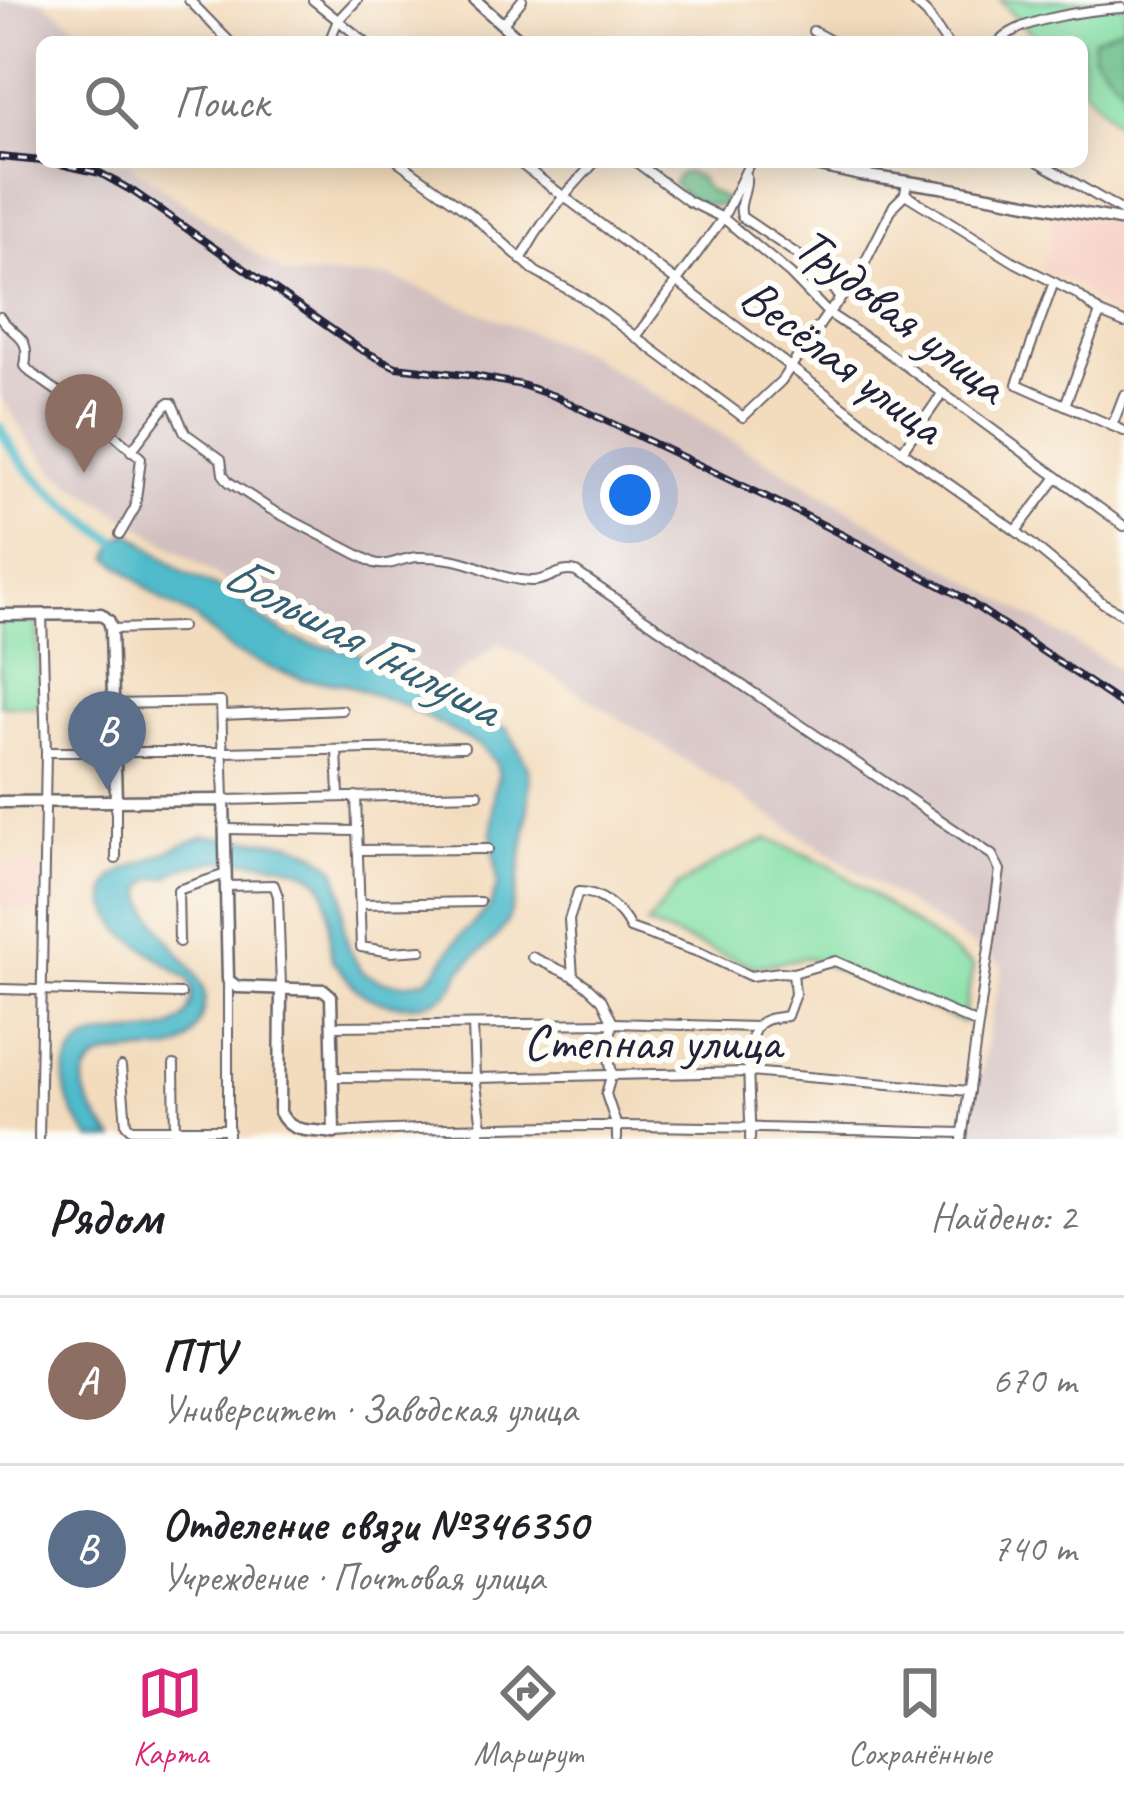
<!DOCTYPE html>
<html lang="ru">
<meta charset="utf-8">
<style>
:root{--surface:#fff;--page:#f2f2f2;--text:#202124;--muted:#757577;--line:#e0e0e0;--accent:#db2777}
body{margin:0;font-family:Caveat,sans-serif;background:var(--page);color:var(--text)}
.you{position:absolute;left:630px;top:495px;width:42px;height:42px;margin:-30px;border:9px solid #fff;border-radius:50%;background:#1a73e8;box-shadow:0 0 0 18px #1a73e833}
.badge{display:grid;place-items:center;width:78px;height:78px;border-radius:50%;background:var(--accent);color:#fff;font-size:39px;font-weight:700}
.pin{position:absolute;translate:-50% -99px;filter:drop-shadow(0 3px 6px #0008)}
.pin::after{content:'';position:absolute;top:63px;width:42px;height:36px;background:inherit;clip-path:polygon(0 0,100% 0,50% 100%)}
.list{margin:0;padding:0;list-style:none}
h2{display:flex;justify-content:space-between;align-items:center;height:156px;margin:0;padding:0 48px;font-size:51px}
h2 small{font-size:39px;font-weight:400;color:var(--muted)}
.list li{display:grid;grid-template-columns:78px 1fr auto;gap:36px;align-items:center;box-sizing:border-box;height:168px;padding:0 48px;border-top:3px solid var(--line)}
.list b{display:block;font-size:45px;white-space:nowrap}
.list p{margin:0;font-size:39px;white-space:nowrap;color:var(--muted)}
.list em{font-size:39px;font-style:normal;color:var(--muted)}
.icon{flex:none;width:66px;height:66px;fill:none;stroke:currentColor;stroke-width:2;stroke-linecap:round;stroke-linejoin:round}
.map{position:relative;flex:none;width:1124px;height:1139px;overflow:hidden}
.search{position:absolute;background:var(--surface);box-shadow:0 6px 30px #0003;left:36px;right:36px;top:36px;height:132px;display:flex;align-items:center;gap:30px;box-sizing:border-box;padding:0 42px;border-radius:18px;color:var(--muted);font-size:45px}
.sheet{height:492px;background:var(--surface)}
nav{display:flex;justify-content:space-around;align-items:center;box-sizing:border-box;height:168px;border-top:3px solid var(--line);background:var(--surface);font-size:33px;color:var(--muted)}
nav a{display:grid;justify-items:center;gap:6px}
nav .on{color:var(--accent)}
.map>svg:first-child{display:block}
.built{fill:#f7d1c6}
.industrial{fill:#d2bfbf}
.green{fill:#84dfa5;stroke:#538070;stroke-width:3}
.forest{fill:#6bbe8a;stroke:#467062;stroke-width:3}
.water{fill:#4fbbcb;stroke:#386e83;stroke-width:3}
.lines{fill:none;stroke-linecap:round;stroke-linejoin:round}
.river{stroke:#4fbbcb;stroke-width:10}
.minor-casing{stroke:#6b6368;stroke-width:12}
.major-casing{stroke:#6b6368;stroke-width:15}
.minor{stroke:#fff;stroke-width:8}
.major{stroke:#fff;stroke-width:10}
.rail-casing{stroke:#22223b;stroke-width:8}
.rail{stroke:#fdfcf7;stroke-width:3;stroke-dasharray:9;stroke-linecap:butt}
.labels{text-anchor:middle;stroke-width:12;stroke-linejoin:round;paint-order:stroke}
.street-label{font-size:51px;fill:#22223b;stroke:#fdfcf7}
.water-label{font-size:54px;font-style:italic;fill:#345f75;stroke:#fdfcf7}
</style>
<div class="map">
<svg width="1124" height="1139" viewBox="0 0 1124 1139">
<rect width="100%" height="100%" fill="#fdfcf7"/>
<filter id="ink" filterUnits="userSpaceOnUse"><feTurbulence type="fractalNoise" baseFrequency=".00833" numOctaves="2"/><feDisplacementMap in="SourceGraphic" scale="24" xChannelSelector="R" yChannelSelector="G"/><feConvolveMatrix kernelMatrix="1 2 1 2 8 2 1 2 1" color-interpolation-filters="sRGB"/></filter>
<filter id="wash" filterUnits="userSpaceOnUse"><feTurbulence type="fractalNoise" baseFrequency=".004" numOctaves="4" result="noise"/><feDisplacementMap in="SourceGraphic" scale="48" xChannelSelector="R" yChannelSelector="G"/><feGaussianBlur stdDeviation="2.7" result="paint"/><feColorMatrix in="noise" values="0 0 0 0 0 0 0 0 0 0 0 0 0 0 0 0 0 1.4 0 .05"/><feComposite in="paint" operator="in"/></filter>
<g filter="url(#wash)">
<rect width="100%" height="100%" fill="#f3dcbd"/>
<g class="built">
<path d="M 1056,213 L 1124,226 L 1124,319 L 1109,313 L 1079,286 L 1041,272 Z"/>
<path d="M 0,865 L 39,866 L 38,911 L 0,910 Z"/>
</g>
<path class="industrial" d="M 0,0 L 42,0 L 99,42 L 42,42 L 42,162 L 126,162 L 286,275 L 391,277 L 586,354 L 1124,672 L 1124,1139 L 970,1139 L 988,1034 L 1003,965 L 501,642 L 444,684 L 281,617 L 56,473 L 23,433 L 0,393 Z"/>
<g class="green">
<path d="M 1000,0 L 1124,0 L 1124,132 L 1082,87 L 1082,42 L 1039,42 Z"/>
<path d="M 37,619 L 40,706 L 0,705 L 0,621 Z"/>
<path d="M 768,839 L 830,865 L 973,966 L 963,1023 L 807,957 L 755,967 L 647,925 L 677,887 L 725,857 Z"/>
</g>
<g class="forest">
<path d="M 1124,25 L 1124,89 L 1093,55 L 1093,39 Z"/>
<path d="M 685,172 L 700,178 C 706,194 714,192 727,200 L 723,205 C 704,209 685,198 673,183 L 678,175 Z"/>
</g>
<path class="water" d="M 129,532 L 183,572 L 235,596 L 259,617 L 291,637 L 310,644 L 353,652 L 397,670 L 491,724 L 507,729 C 510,733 527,764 528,768 C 534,789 517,903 507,922 C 496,942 477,952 463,968 C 457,975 456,985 449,991 C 429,1010 395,1007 370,998 C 353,991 345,973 332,960 C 327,937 333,906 321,884 C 304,855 190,853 168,877 C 104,876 186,957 198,978 C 203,987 206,994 204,1004 C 203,1016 194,1036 184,1044 C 161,1062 96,1038 85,1076 C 79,1096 102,1125 115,1139 L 91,1139 C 76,1120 60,1094 66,1069 C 69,1061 73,1050 80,1045 C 108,1022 178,1047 190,1007 C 194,996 193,989 188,979 L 121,931 L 106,904 L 107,889 L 113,878 L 125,870 L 203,836 L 292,843 L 317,854 L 335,868 L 343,894 L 343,924 L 349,949 L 361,971 L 381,981 L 405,984 L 427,979 L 438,969 L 456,941 L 490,907 L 498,884 L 492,834 L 494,790 L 499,774 L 496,763 L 480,746 L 404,705 L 341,683 L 306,680 L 278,671 L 231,650 L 194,617 L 163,601 L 109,557 L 116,541 Z"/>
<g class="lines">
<path class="river" d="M 0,427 C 21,476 83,518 125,548"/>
</g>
</g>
<g filter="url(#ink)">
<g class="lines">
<defs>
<g id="minor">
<path d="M 189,0 L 230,42"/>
<path d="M 313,0 L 365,42"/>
<path d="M 912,0 L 927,14 L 946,42"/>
<path d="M 503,24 L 522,0"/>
<path d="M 813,31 L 833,42"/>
<path d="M 329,42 L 338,20 L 357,0"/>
<path d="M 999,42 C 1020,18 1090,10 1122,8"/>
<path d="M 399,162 L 470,213 L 536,272 L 582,297 L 743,417 L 781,381 L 828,313 L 855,282 L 894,205 L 905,194 L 907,182"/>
<path d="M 518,162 L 902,451 L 1016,531 L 1103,603 L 1124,615"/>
<path d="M 636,162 L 688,201 L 723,218 L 790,274 L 828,313 L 880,347 L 1124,526"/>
<path d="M 1039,162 L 1124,212"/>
<path d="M 746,176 C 748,191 737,203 742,217 L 819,269 L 840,299"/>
<path d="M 905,194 L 1016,263 L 1077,294 L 1100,313 L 1124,323"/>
<path d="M 521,260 C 539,223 567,192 595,162"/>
<path d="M 1054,282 L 1017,384 L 1124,431"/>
<path d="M 0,317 C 15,338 31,335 25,366 L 30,372 L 93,416 L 141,458 L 135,508 L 120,534"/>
<path d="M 636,337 L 723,218 L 750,162"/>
<path d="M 1065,405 L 1100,313"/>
<path d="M 1112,426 L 1124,395"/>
<path d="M 131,451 L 168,403 L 172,403 L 185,433 L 221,459 L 223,474 L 229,482 L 270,509 L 374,563 C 390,568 402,557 419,557 C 435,557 452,558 467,563 C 490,570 504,580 531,581 C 548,582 559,567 576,572 L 992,855 L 1000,870 L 962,1139"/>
<path d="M 902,451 L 942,394"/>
<path d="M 1016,531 L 1057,477"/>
<path d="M 111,629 L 181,627"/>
<path d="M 112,704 L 221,702 L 224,800 L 478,794"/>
<path d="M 222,715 L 342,710"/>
<path d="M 337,750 L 339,796"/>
<path d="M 46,752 L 223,752 L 464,747"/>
<path d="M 356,796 L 361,947 L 391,952 L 421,950"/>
<path d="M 226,829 L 357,831"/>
<path d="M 358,850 L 488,849"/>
<path d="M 116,859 L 116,801"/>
<path d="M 227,886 L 274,885 L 278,896 L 281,988"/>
<path d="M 360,904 L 480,902"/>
<path d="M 179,942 L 178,890 L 226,874"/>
<path d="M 532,957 L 573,976 L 587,986 L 602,1000 L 613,1023 L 607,1050 L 612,1073 L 606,1094 L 617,1127 L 617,1139"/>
<path d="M 573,976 L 569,920 L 578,892 C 599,891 622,910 630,928 L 701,953 L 750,976 L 780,972 L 793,973 L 835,961 L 978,1024"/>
<path d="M 228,980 L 228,1139"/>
<path d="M 0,989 L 181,994"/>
<path d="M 473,1025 L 475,1078 L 482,1126 L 475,1139"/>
<path d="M 333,1026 L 613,1023 L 756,1027"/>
<path d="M 174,1065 L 175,1139"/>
<path d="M 121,1067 L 126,1124 L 131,1129 L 229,1129"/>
<path d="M 334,1077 L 475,1078 L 750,1072 L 969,1091"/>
<path d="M 334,1133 C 543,1121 753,1127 962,1133"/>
<path d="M 39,1139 L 46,752 L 42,615"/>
<path d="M 750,1139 C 752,1112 741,1042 759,1024 C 767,1017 777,1018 787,1016 L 795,994 L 793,973"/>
</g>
<g id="major">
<path d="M 475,0 L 522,42"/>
<path d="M 801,162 L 861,175 L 941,187 L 1124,221"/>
<path d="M 0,615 L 101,614 L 109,621 L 111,629 L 116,801"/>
<path d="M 0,802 L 224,800 L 228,980 L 237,987 L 324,990 L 331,996 L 334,1133"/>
<path d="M 281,989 L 280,1112 C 290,1135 312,1129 334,1133"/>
</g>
</defs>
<use href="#minor" class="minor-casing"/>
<use href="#major" class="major-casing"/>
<use href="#minor" class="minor"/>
<use href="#major" class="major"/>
<defs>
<g id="rail">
<path d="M 0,157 L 42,161"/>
<path d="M 51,162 L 100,173 L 134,192 L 360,349 L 396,367 L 474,376 L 522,385 L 554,396 L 800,513 L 962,597 L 1124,706"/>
</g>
</defs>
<use href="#rail" class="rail-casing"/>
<use href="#rail" class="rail"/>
</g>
</g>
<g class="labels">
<g class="street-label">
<text transform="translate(902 314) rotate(38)" y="18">Трудовая улица</text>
<text transform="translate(843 360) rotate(37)" y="18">Весёлая улица</text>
<text x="652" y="1059">Степная улица</text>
</g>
<g class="water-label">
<text transform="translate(362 639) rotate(28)" y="19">Большая Гнилуша</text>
</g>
</g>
</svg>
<div class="you"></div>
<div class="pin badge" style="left:84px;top:473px;background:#8d6e63">A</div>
<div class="pin badge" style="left:107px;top:790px;background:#5c6f8a">B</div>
<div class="search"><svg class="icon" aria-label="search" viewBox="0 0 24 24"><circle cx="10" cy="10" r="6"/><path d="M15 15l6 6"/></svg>Поиск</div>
</div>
<section class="sheet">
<h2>Рядом<small>Найдено: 2</small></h2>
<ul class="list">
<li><span class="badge" style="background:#8d6e63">A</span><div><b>ПТУ</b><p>Университет · Заводская улица</p></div><em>670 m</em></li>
<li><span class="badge" style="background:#5c6f8a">B</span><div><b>Отделение связи №346350</b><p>Учреждение · Почтовая улица</p></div><em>740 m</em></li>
</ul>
</section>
<nav>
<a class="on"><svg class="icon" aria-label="map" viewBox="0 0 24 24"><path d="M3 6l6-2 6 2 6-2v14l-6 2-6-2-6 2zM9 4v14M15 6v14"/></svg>Карта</a>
<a><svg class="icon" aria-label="directions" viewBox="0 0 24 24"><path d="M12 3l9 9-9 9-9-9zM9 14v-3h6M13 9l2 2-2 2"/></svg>Маршрут</a>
<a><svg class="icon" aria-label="saved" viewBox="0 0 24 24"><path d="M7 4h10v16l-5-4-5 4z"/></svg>Сохранённые</a>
</nav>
